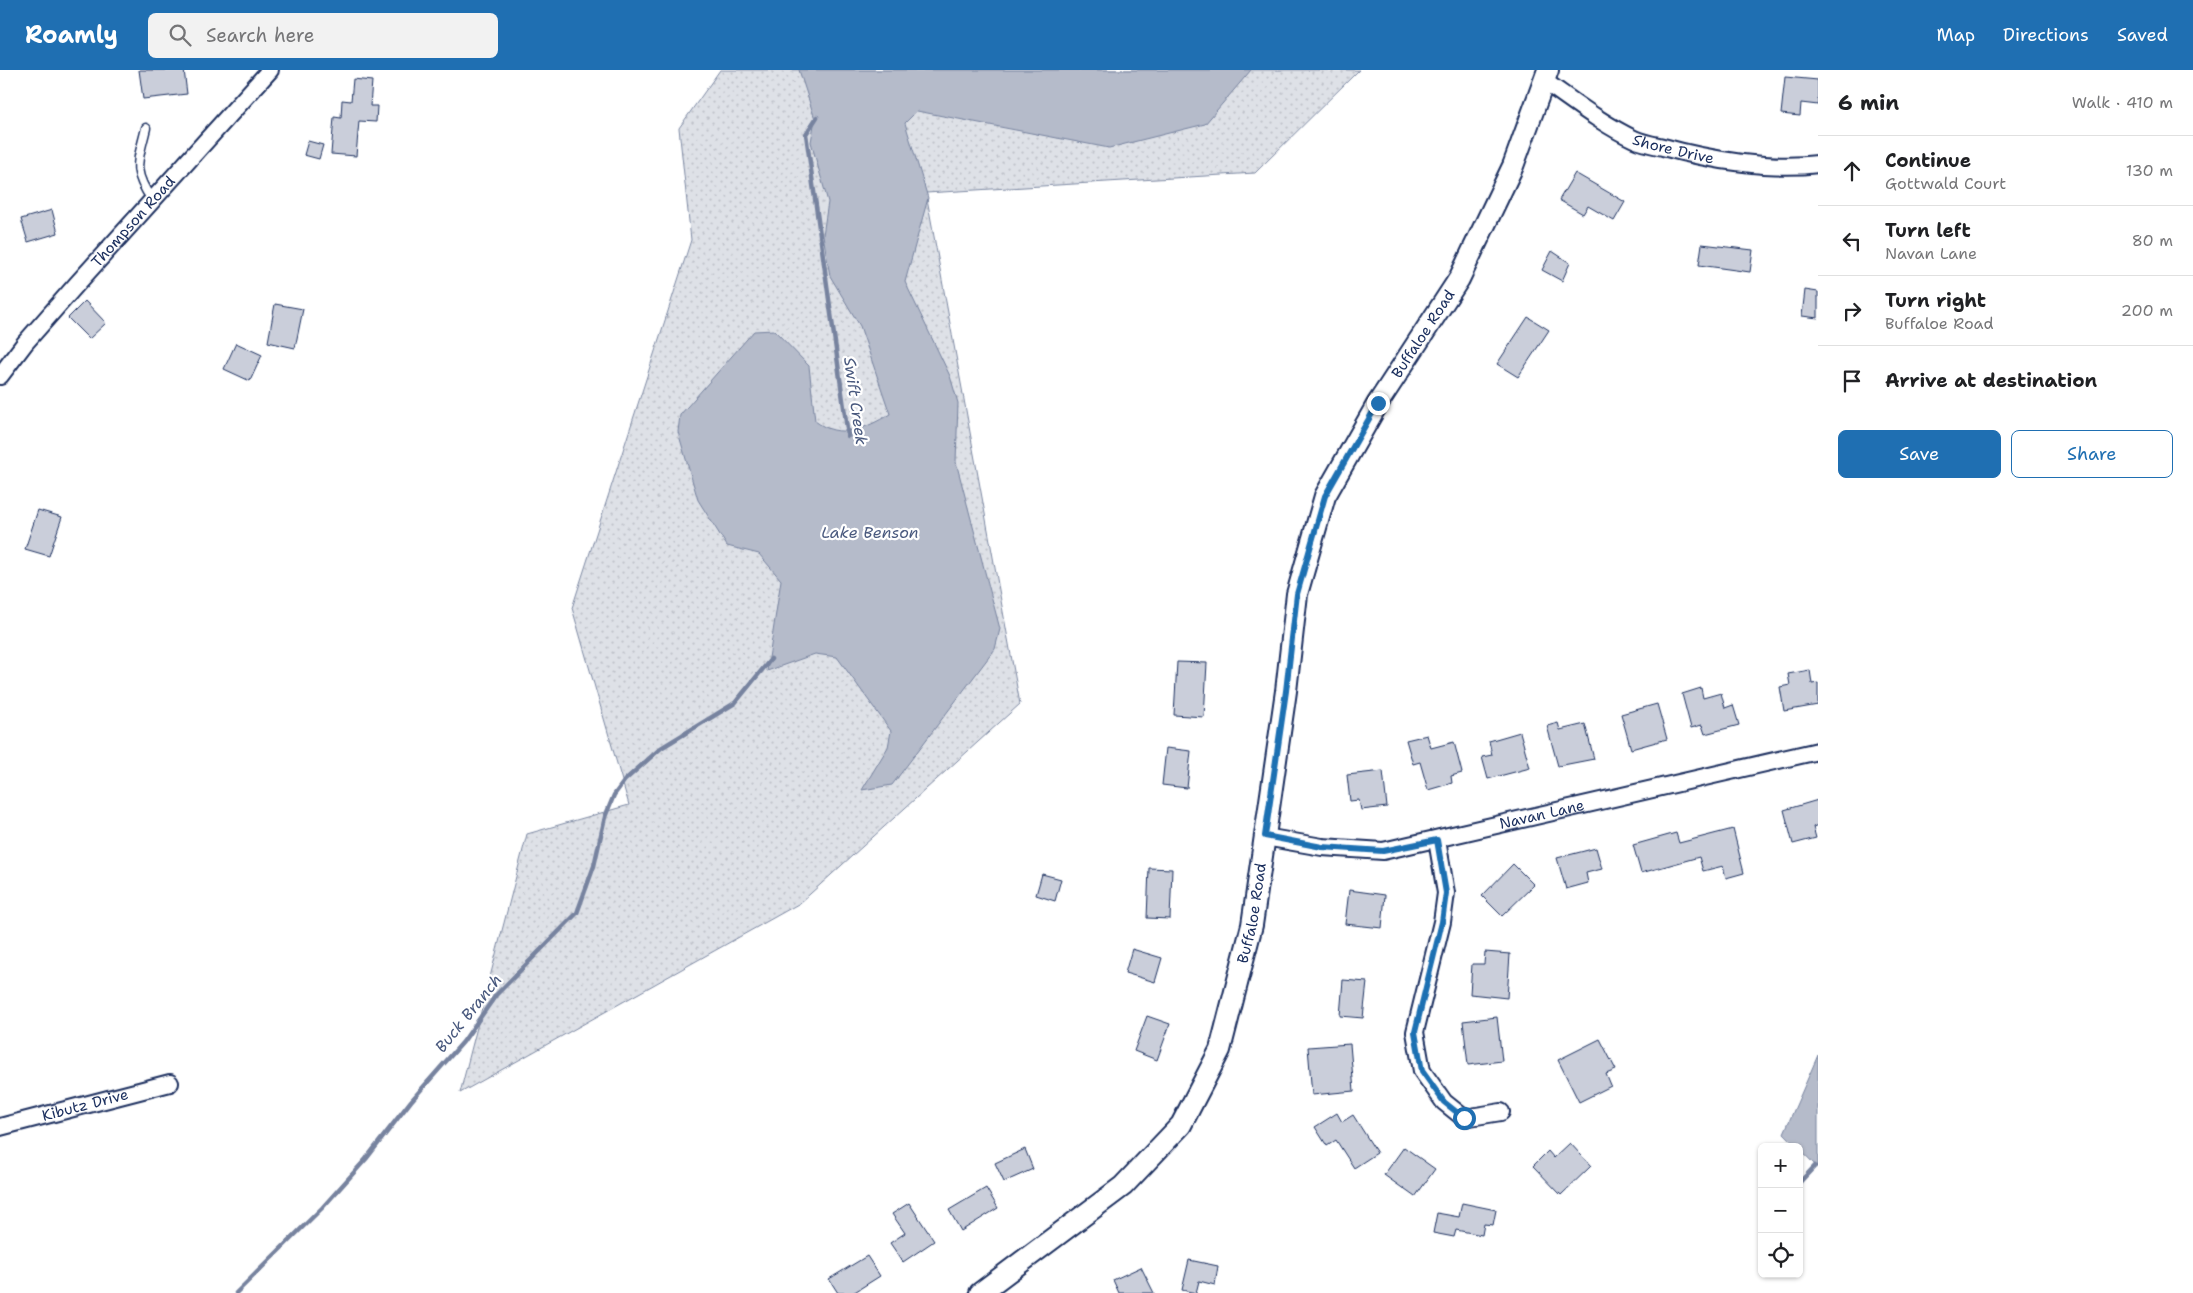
<!DOCTYPE html>
<meta charset="utf-8">
<style>
:root{--surface:#fff;--page:#f2f2f2;--text:#202124;--muted:#757577;--line:#e0e0e0;--accent:#1f6fb2}
body{margin:0;font-family:"Shantell Sans",sans-serif;background:var(--page);color:var(--text)}
.controls{position:absolute;right:15px;bottom:15px;display:grid;overflow:hidden;border-radius:8px;box-shadow:0 1px 4px #0004}
.controls button{width:45px;height:45px;display:grid;place-items:center;padding:0;border:0;border-bottom:1px solid var(--line);background:var(--surface);color:var(--text);font:25px sans-serif}
.stop{position:absolute;width:15px;height:15px;margin:-11px;border:4px solid #1f6fb2;border-radius:50%;background:#fff}
.stop.end{background:#1f6fb2;border-color:#fff;box-shadow:0 1px 5px #0008}
.list{margin:0;padding:0;list-style:none}
h2{display:flex;justify-content:space-between;align-items:center;height:65px;margin:0;padding:0 20px;font-size:21px}
h2 small{font-size:16px;font-weight:400;color:var(--muted)}
.list li{display:grid;grid-template-columns:32px 1fr auto;gap:15px;align-items:center;box-sizing:border-box;height:70px;padding:0 20px;border-top:1px solid var(--line)}
.list b{display:block;font-size:19px;white-space:nowrap}
.list p{margin:0;font-size:16px;white-space:nowrap;color:var(--muted)}
.list em{font-size:16px;font-style:normal;color:var(--muted)}
.actions{display:flex;gap:10px;padding:15px 20px}
.actions a{flex:1;padding:11px 0;border:1px solid var(--accent);border-radius:8px;text-align:center;font-size:18px;color:var(--accent)}
.actions .main{background:var(--accent);color:#fff}
.icon{flex:none;width:28px;height:28px;fill:none;stroke:currentColor;stroke-width:2;stroke-linecap:round;stroke-linejoin:round}
.map{position:relative;flex:none;width:1818px;height:1223px;overflow:hidden}
header{display:flex;align-items:center;gap:30px;box-sizing:border-box;height:70px;padding:0 25px;background:var(--accent);color:#fff}
header strong{font-size:24px}
nav{display:flex;gap:28px;margin-inline-start:auto;font-size:18px}
.search{width:350px;height:45px;background:var(--page);display:flex;align-items:center;gap:12px;box-sizing:border-box;padding:0 18px;border-radius:8px;color:var(--muted);font-size:19px}
main{display:flex}
aside{flex:1;background:var(--surface)}
.map>svg:first-child{display:block}
.park{fill:url(#park-dots);stroke:#7c88a2}
.water{fill:#b5bbca;stroke:#77839f}
.lines{fill:none;stroke-linecap:round;stroke-linejoin:round}
.stream{stroke:#77839f;stroke-width:4.5}
.building{fill:#caceda;stroke:#1b2f5e}
.service-casing{stroke:#1b2f5e;stroke-width:11}
.minor-casing{stroke:#1b2f5e;stroke-width:20}
.tertiary-casing{stroke:#1b2f5e;stroke-width:24}
.service{stroke:#fff;stroke-width:8}
.minor{stroke:#fff;stroke-width:16}
.tertiary{stroke:#fff;stroke-width:20}
.route{stroke:#1f6fb2;stroke-width:6}
.labels{text-anchor:middle;stroke-width:4.5;stroke-linejoin:round;paint-order:stroke}
.street-label{font-size:15px;fill:#1b2f5e;stroke:#fff}
.water-label{font-size:16px;font-style:italic;fill:#49597e;stroke:#fff}
</style>
<header>
<strong>Roamly</strong>
<div class="search"><svg class="icon" aria-label="search" viewBox="0 0 24 24"><circle cx="10" cy="10" r="6"/><path d="M15 15l6 6"/></svg>Search here</div>
<nav><a>Map</a><a>Directions</a><a>Saved</a></nav>
</header>
<main>
<div class="map">
<svg width="1818" height="1223" viewBox="0 0 1818 1223">
<defs>
<pattern id="park-dots" width="8" height="8" patternUnits="userSpaceOnUse" patternTransform="scale(1.25)"><rect width="8" height="8" fill="#dee1e7"/><path d="M2 2h.1M6 6h.1" fill="none" stroke="#bec1c9" stroke-width="1.8" stroke-linecap="round"/></pattern>
</defs>
<rect width="100%" height="100%" fill="#fff"/>
<filter id="ink" filterUnits="userSpaceOnUse"><feTurbulence type="fractalNoise" baseFrequency=".02" numOctaves="2"/><feDisplacementMap in="SourceGraphic" scale="10" xChannelSelector="R" yChannelSelector="G"/><feConvolveMatrix kernelMatrix="1 2 1 2 8 2 1 2 1" color-interpolation-filters="sRGB"/></filter>
<g filter="url(#ink)">
<path class="park" d="M 720,0 L 1359,0 L 1255,103 L 926,123 L 1020,634 L 800,833 L 460,1023 L 527,764 L 629,735 L 572,538 L 691,170 L 679,58 Z"/>
<g class="water">
<path d="M 799,0 L 1251,0 L 1205,54 L 1109,78 L 917,41 L 905,53 L 928,128 L 905,212 L 950,306 L 958,333 L 956,392 L 1000,559 L 995,579 L 892,715 L 862,720 L 888,677 L 891,661 L 837,587 L 815,584 L 767,601 L 781,510 L 759,484 L 727,476 L 698,430 L 678,362 L 680,345 L 754,261 L 774,260 L 809,296 L 815,351 C 840,370 865,359 890,344 L 860,256 L 830,206 L 823,165 L 828,132 L 811,72 L 815,49 Z"/>
<path d="M 1818,985 L 1818,1098 L 1784,1063 Z"/>
</g>
<g class="lines">
<g class="stream">
<path d="M 817,47 L 806,64 L 848,366"/>
<path d="M 1799,1113 L 1815,1096"/>
<path d="M 236,1223 L 322,1138 L 366,1089 L 411,1031 L 463,972 L 496,925 L 577,843 L 594,796 L 605,747 L 614,725 L 625,710 L 661,678 L 735,633 L 771,589"/>
</g>
</g>
<g class="building">
<path d="M 139,0 L 184,0 L 187,24 L 143,29 Z"/>
<path d="M 1785,7 L 1818,10 L 1818,35 L 1801,33 L 1800,46 L 1781,44 Z"/>
<path d="M 353,9 L 372,11 L 370,36 L 377,36 L 376,52 L 359,51 L 356,86 L 331,84 L 334,47 L 341,48 L 342,30 L 351,31 Z"/>
<path d="M 308,71 L 323,75 L 319,89 L 304,85 Z"/>
<path d="M 1575,103 L 1625,132 L 1614,151 L 1588,136 L 1583,144 L 1559,130 Z"/>
<path d="M 52,140 L 58,163 L 28,172 L 21,149 Z"/>
<path d="M 1702,174 L 1753,180 L 1750,202 L 1699,195 Z"/>
<path d="M 1552,181 L 1570,193 L 1562,211 L 1542,200 Z"/>
<path d="M 1805,220 L 1818,222 L 1818,248 L 1802,246 Z"/>
<path d="M 85,231 L 106,253 L 89,269 L 68,248 Z"/>
<path d="M 275,234 L 303,239 L 295,278 L 268,272 Z"/>
<path d="M 1528,247 L 1549,260 L 1518,307 L 1497,294 Z"/>
<path d="M 236,273 L 262,285 L 250,311 L 224,299 Z"/>
<path d="M 38,440 L 62,447 L 49,486 L 25,479 Z"/>
<path d="M 1177,592 L 1207,593 L 1204,647 L 1174,645 Z"/>
<path d="M 1810,600 L 1812,614 L 1818,613 L 1818,635 L 1784,641 L 1780,617 L 1790,615 L 1788,604 Z"/>
<path d="M 1701,618 L 1703,628 L 1721,623 L 1725,638 L 1733,635 L 1739,655 L 1705,664 L 1702,655 L 1691,658 L 1682,624 Z"/>
<path d="M 1657,634 L 1667,669 L 1631,679 L 1621,644 Z"/>
<path d="M 1558,653 L 1560,660 L 1585,654 L 1594,689 L 1558,696 L 1547,656 Z"/>
<path d="M 1520,662 L 1530,698 L 1488,709 L 1482,687 L 1492,685 L 1489,671 Z"/>
<path d="M 1427,665 L 1431,678 L 1454,672 L 1462,703 L 1451,706 L 1452,713 L 1428,720 L 1420,692 L 1413,694 L 1406,670 Z"/>
<path d="M 1166,678 L 1191,681 L 1187,718 L 1162,715 Z"/>
<path d="M 1383,701 L 1387,737 L 1361,740 L 1359,730 L 1350,731 L 1347,705 Z"/>
<path d="M 1818,730 L 1818,755 L 1813,757 L 1816,768 L 1793,774 L 1784,740 Z"/>
<path d="M 1733,759 L 1744,803 L 1726,808 L 1723,796 L 1703,801 L 1699,787 L 1641,803 L 1633,775 L 1676,763 L 1679,773 Z"/>
<path d="M 1596,778 L 1602,799 L 1586,803 L 1588,813 L 1566,819 L 1557,788 Z"/>
<path d="M 1513,794 L 1534,815 L 1502,846 L 1482,826 Z"/>
<path d="M 1149,798 L 1172,799 L 1170,849 L 1147,848 Z"/>
<path d="M 1042,804 L 1061,809 L 1055,831 L 1036,825 Z"/>
<path d="M 1349,820 L 1385,825 L 1382,858 L 1345,854 Z"/>
<path d="M 1132,879 L 1162,888 L 1155,912 L 1125,903 Z"/>
<path d="M 1485,882 L 1510,884 L 1507,928 L 1470,924 L 1472,894 L 1484,894 Z"/>
<path d="M 1343,910 L 1367,912 L 1363,948 L 1340,946 Z"/>
<path d="M 1147,946 L 1170,954 L 1157,990 L 1134,981 Z"/>
<path d="M 1497,947 L 1502,991 L 1468,995 L 1463,951 Z"/>
<path d="M 1600,969 L 1616,1000 L 1606,1004 L 1611,1016 L 1579,1032 L 1558,990 Z"/>
<path d="M 1350,974 L 1354,1021 L 1312,1025 L 1308,977 Z"/>
<path d="M 1337,1043 L 1342,1052 L 1353,1045 L 1377,1083 L 1354,1098 L 1336,1070 L 1327,1076 L 1315,1057 Z"/>
<path d="M 1570,1073 L 1591,1096 L 1561,1125 L 1533,1096 L 1548,1081 L 1554,1088 Z"/>
<path d="M 1404,1077 L 1435,1099 L 1415,1127 L 1384,1105 Z"/>
<path d="M 1025,1079 L 1033,1099 L 1004,1112 L 995,1093 Z"/>
<path d="M 986,1118 L 998,1138 L 961,1161 L 949,1140 Z"/>
<path d="M 909,1133 L 934,1171 L 903,1192 L 890,1173 L 905,1163 L 892,1144 Z"/>
<path d="M 1462,1133 L 1496,1140 L 1493,1155 L 1484,1154 L 1482,1165 L 1456,1160 L 1454,1167 L 1433,1163 L 1437,1143 L 1459,1147 Z"/>
<path d="M 867,1186 L 880,1206 L 853,1223 L 838,1223 L 829,1209 Z"/>
<path d="M 1189,1190 L 1218,1196 L 1215,1215 L 1199,1211 L 1196,1223 L 1182,1220 Z"/>
<path d="M 1141,1197 L 1154,1223 L 1119,1223 L 1113,1210 Z"/>
</g>
<g class="lines">
<defs>
<path id="service" d="M 146,58 C 138,92 131,99 152,130"/>
<g id="minor">
<path id="s1" d="M 1544,11 C 1573,31 1602,54 1634,69 C 1643,73 1654,75 1663,77 C 1710,90 1770,100 1818,94"/>
<path id="s2" d="M 0,306 L 25,273 L 76,215 L 270,0"/>
<path id="s3" d="M 1265,767 L 1322,777 L 1383,781 L 1818,681"/>
<path d="M 1437,770 L 1446,823 L 1442,852 L 1415,962 L 1422,1001 L 1444,1032 L 1464,1048 L 1501,1042"/>
<path id="s4" d="M 0,1057 L 170,1013"/>
</g>
<g id="tertiary">
<path id="s5" d="M 980,1223 L 1123,1116 L 1181,1055 L 1220,980 L 1252,855 L 1286,621 L 1297,524 L 1325,426 L 1378,333 L 1459,209 L 1513,96 L 1548,0"/>
</g>
</defs>
<use href="#service" class="service-casing"/>
<use href="#minor" class="minor-casing"/>
<use href="#tertiary" class="tertiary-casing"/>
<use href="#service" class="service"/>
<use href="#minor" class="minor"/>
<use href="#tertiary" class="tertiary"/>
</g>
</g>
<g class="lines" filter="url(#ink)">
<path class="route" d="M 1378,333 L 1325,426 L 1297,524 L 1286,621 L 1265,766 L 1322,777 L 1383,781 L 1437,770 L 1446,823 L 1442,852 L 1415,962 L 1422,1001 L 1444,1032 L 1464,1048"/>
</g>
<g class="labels">
<g class="street-label">
<text dy="5" stroke="none"><textPath href="#s1" startOffset="148">Shore Drive</textPath></text>
<text dy="5" stroke="none"><textPath href="#s2" startOffset="204">Thompson Road</textPath></text>
<text dy="5" stroke="none"><textPath href="#s5" startOffset="1102">Buffaloe Road</textPath></text>
<text dy="5" stroke="none"><textPath href="#s3" startOffset="282">Navan Lane</textPath></text>
<text dy="5" stroke="none"><textPath href="#s5" startOffset="488">Buffaloe Road</textPath></text>
<text dy="5" stroke="none"><textPath href="#s4" startOffset="88">Kibutz Drive</textPath></text>
</g>
<g class="water-label">
<text transform="translate(856 331) rotate(82)" y="6">Swift Creek</text>
<text x="870" y="468">Lake Benson</text>
<text transform="translate(468 943) rotate(-51)" y="6">Buck Branch</text>
</g>
</g>
</svg>
<div class="controls">
<button>+</button>
<button>−</button>
<button><svg class="icon" aria-label="locate" viewBox="0 0 24 24"><circle cx="12" cy="12" r="6"/><path d="M12 2v4M12 18v4M2 12h4M18 12h4"/></svg></button>
</div>
<div class="stop" style="left:1464px;top:1048px"></div>
<div class="stop end" style="left:1378px;top:333px"></div>
</div>
<aside>
<h2>6 min<small>Walk · 410 m</small></h2>
<ul class="list">
<li><svg class="icon" aria-label="ahead" viewBox="0 0 24 24"><path d="M12 20V5M6 11l6-6 6 6"/></svg><div><b>Continue</b><p>Gottwald Court</p></div><em>130 m</em></li>
<li><svg class="icon" aria-label="left" viewBox="0 0 24 24"><path d="M17 20v-9H6M10 6l-5 5 5 5"/></svg><div><b>Turn left</b><p>Navan Lane</p></div><em>80 m</em></li>
<li><svg class="icon" aria-label="right" viewBox="0 0 24 24"><path d="M7 20v-9h11M14 6l5 5-5 5"/></svg><div><b>Turn right</b><p>Buffaloe Road</p></div><em>200 m</em></li>
<li><svg class="icon" aria-label="arrive" viewBox="0 0 24 24"><path d="M6 21V4h12l-3 4 3 4H6"/></svg><div><b>Arrive at destination</b></div></li>
</ul>
<div class="actions"><a class="main">Save</a><a>Share</a></div>
</aside>
</main>
